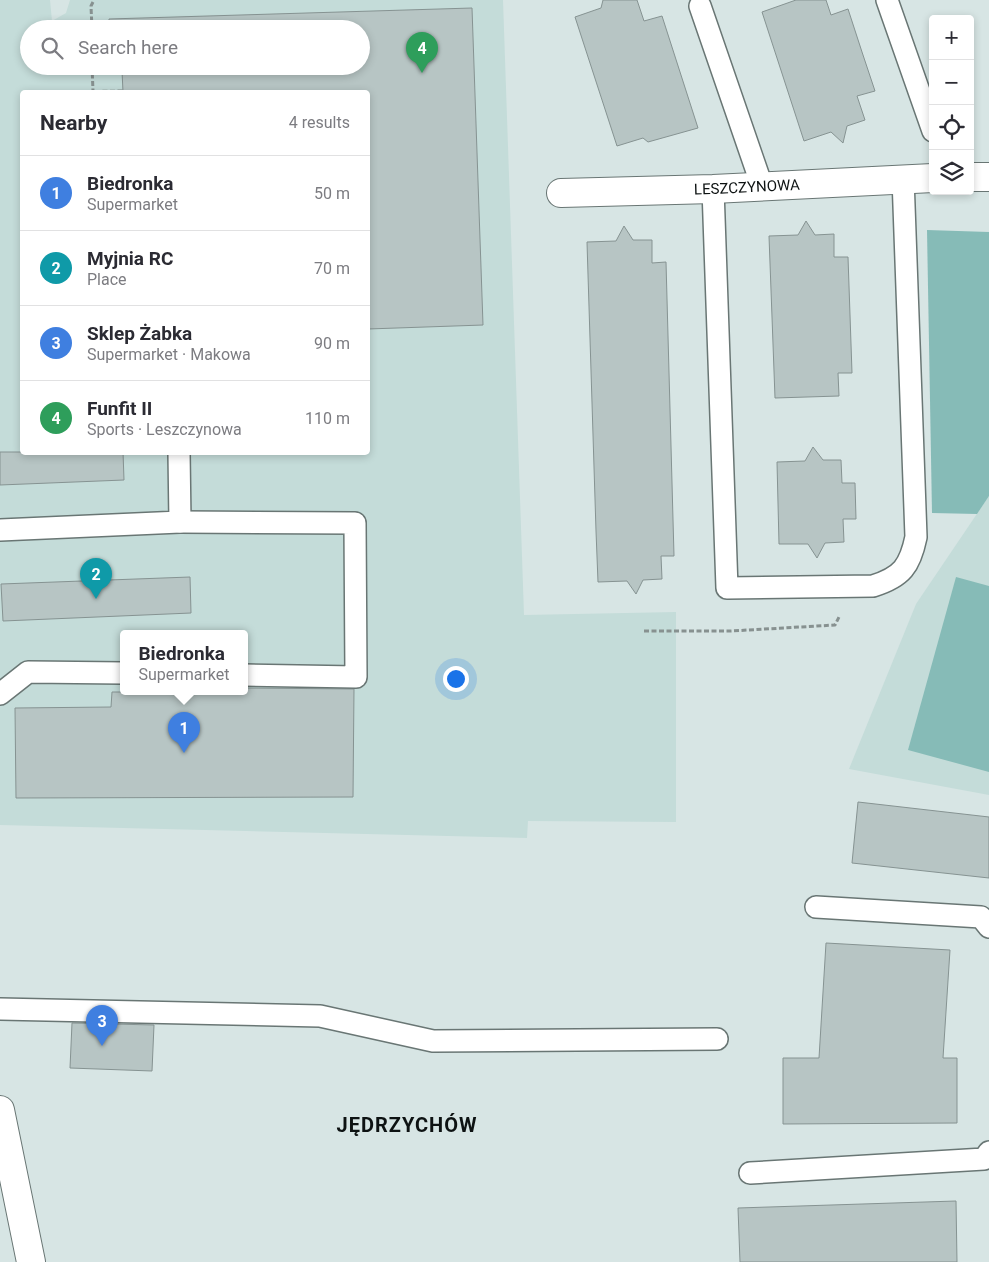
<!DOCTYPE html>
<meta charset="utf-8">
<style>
:root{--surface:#fff;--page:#f2f2f3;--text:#2b2b33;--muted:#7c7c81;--line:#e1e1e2;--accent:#1a6662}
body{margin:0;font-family:Roboto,sans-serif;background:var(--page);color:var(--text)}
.controls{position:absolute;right:15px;top:15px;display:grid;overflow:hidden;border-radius:5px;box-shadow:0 2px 8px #0003}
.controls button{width:45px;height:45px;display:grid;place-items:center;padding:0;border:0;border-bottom:1px solid var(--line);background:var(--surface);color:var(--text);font:25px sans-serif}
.you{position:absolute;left:455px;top:678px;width:18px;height:18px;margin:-12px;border:4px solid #fff;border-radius:50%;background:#1a73e8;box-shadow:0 0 0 8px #1a73e833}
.badge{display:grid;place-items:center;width:32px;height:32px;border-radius:50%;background:var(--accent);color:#fff;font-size:16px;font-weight:700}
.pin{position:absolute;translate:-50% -41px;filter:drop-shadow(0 1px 2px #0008)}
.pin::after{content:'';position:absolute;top:26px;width:18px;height:15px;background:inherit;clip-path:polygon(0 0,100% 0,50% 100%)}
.popup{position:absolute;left:120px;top:630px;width:128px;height:65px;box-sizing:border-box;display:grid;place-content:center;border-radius:5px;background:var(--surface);filter:drop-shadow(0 1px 4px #0005);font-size:16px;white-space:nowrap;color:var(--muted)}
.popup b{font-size:19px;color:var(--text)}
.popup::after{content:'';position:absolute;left:50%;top:100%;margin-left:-10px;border:10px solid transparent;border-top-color:var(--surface)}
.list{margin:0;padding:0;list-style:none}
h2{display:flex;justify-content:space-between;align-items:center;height:65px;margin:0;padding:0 20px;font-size:21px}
h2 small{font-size:16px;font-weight:400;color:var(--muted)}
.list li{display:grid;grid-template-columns:32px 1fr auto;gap:15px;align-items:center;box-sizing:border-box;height:75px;padding:0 20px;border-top:1px solid var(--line)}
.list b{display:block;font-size:19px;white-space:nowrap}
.list p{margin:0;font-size:16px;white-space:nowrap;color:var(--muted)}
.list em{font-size:16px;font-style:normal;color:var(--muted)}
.icon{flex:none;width:28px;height:28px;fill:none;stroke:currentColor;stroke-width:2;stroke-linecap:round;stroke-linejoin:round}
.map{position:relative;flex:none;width:989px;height:1262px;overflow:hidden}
.search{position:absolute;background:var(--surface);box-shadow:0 2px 8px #0003;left:20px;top:20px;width:350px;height:55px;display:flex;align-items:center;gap:12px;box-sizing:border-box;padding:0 18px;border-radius:28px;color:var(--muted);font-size:19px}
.panel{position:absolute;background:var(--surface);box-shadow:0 2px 8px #0003;left:20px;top:90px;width:350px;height:365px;border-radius:5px}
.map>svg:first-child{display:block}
.built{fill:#c4dcd9;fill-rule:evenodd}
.green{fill:#86bbb7}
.building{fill:#b7c5c4;stroke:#869392}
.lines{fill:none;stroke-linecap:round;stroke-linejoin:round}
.service-casing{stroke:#697674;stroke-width:24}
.minor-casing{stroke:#697674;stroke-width:30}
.path{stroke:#879190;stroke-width:3;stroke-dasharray:5 2.5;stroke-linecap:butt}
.service{stroke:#fff;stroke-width:21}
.minor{stroke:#fff;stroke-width:28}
.labels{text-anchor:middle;stroke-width:4;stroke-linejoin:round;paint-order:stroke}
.street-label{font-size:15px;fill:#0d1212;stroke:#d7e5e4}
.district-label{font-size:20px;font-weight:bold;letter-spacing:1px;fill:#0d1212;stroke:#d7e5e4}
</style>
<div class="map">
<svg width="989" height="1262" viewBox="0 0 989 1262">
<rect width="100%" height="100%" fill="#d7e5e4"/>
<g class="built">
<path d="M 0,0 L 50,0 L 52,21 L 66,13 L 70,0 L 503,0 L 524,615 L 676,612 L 676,822 L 528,821 L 527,838 L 0,825 ZM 29,29 L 361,29 L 361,66 L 29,66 ZM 22,92 L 368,92 L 368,452 L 22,452 ZM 124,634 L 244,634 L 244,692 L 124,692 Z"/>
<path d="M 989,496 L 989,795 L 849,769 L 916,604 Z"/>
</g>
<g class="green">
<path d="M 927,230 L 989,232 L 989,496 L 977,514 L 932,513 Z"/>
<path d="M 956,577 L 989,586 L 989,772 L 908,750 Z"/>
</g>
<g class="building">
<path d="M 603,0 L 637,0 L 644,21 L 662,16 L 698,128 L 648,142 L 643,138 L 617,146 L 575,17 L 601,8 Z"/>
<path d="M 796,0 L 826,0 L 831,15 L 848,9 L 862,52 L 875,91 L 857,96 L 865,120 L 847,126 L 843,143 L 831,132 L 804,141 L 762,12 Z"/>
<path d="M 472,8 L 483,325 L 368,329 L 368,92 L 123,92 L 122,71 L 111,72 L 110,66 L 361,66 L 361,29 L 109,29 L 109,19 Z"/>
<path d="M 806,221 L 815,235 L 834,234 L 834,257 L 848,257 L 852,373 L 838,373 L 839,396 L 775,398 L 769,236 L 798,235 Z"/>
<path d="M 624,226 L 633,240 L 652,240 L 652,263 L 666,262 L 674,556 L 661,556 L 662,579 L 643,580 L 636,594 L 627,581 L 598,582 L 596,531 L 587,242 L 616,241 Z"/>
<path d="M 813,447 L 823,460 L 841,460 L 842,483 L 855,483 L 856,519 L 843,519 L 844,542 L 825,543 L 817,558 L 808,544 L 779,544 L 777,462 L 805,461 Z"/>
<path d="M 0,452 L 123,452 L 124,480 L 0,485 Z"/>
<path d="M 190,577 L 191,613 L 3,621 L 1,584 Z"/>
<path d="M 244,688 L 354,689 L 353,797 L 16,798 L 15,708 L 111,707 L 112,692 L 244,692 Z"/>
<path d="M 858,802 L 989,817 L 989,878 L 852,863 Z"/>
<path d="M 826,943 L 950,950 L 943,1058 L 957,1058 L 957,1123 L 783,1124 L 783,1058 L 819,1058 Z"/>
<path d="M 72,1023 L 154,1025 L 152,1071 L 70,1068 Z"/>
<path d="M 956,1201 L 957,1262 L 740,1262 L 738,1208 Z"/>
</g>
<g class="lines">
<defs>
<g id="service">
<path d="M 887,0 L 933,131"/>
<path d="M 700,6 L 762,186"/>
<path d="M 713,189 L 727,588 L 873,586 C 902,577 910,566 916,537 L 903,178"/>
<path d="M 180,522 L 355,523 L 356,677 L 244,675"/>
<path d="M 0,530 L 180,522 L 179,452"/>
<path d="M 0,694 L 28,672 L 124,673"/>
<path d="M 816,907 L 981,917 L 989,927"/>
<path d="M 0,1009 L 320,1016 L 433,1041 L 717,1039"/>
<path d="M 750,1173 L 984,1159 L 989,1152"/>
</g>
<g id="minor">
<path d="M 970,177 L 989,177"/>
<path id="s1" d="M 561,193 L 713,189 L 933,178"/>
<path d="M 0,1110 L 31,1262"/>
</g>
</defs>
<use href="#service" class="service-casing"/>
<use href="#minor" class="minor-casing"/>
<g class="path">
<path d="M 92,29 L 91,6 L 94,0"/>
<path d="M 92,66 L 93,91"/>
<path d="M 65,92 L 123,91"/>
<path d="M 644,631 L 731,631 L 835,625 L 839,617"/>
</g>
<use href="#service" class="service"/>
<use href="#minor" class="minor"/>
</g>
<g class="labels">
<g class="street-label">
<text dy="5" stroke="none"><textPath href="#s1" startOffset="186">LESZCZYNOWA</textPath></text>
</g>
<g class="district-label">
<text x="407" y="1132">JĘDRZYCHÓW</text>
</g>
</g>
</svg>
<div class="controls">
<button>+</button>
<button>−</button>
<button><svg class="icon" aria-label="locate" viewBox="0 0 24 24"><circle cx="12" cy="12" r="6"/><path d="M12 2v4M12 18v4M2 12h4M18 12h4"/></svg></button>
<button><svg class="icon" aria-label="layers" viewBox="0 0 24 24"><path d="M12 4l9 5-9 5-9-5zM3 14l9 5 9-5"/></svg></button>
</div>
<div class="you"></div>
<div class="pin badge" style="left:184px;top:753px;background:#3f7fe0">1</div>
<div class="popup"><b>Biedronka</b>Supermarket</div>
<div class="pin badge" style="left:96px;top:599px;background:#0f9aa8">2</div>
<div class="pin badge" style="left:102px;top:1046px;background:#3f7fe0">3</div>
<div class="pin badge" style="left:422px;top:73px;background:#2e9e5b">4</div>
<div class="search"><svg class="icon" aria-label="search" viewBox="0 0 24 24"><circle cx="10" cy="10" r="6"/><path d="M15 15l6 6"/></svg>Search here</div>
<section class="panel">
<h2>Nearby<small>4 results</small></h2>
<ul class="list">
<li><span class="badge" style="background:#3f7fe0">1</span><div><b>Biedronka</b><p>Supermarket</p></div><em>50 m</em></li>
<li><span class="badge" style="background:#0f9aa8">2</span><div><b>Myjnia RC</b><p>Place</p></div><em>70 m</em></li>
<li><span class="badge" style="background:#3f7fe0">3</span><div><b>Sklep Żabka</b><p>Supermarket · Makowa</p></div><em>90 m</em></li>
<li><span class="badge" style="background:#2e9e5b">4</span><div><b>Funfit II</b><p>Sports · Leszczynowa</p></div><em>110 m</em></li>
</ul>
</section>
</div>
